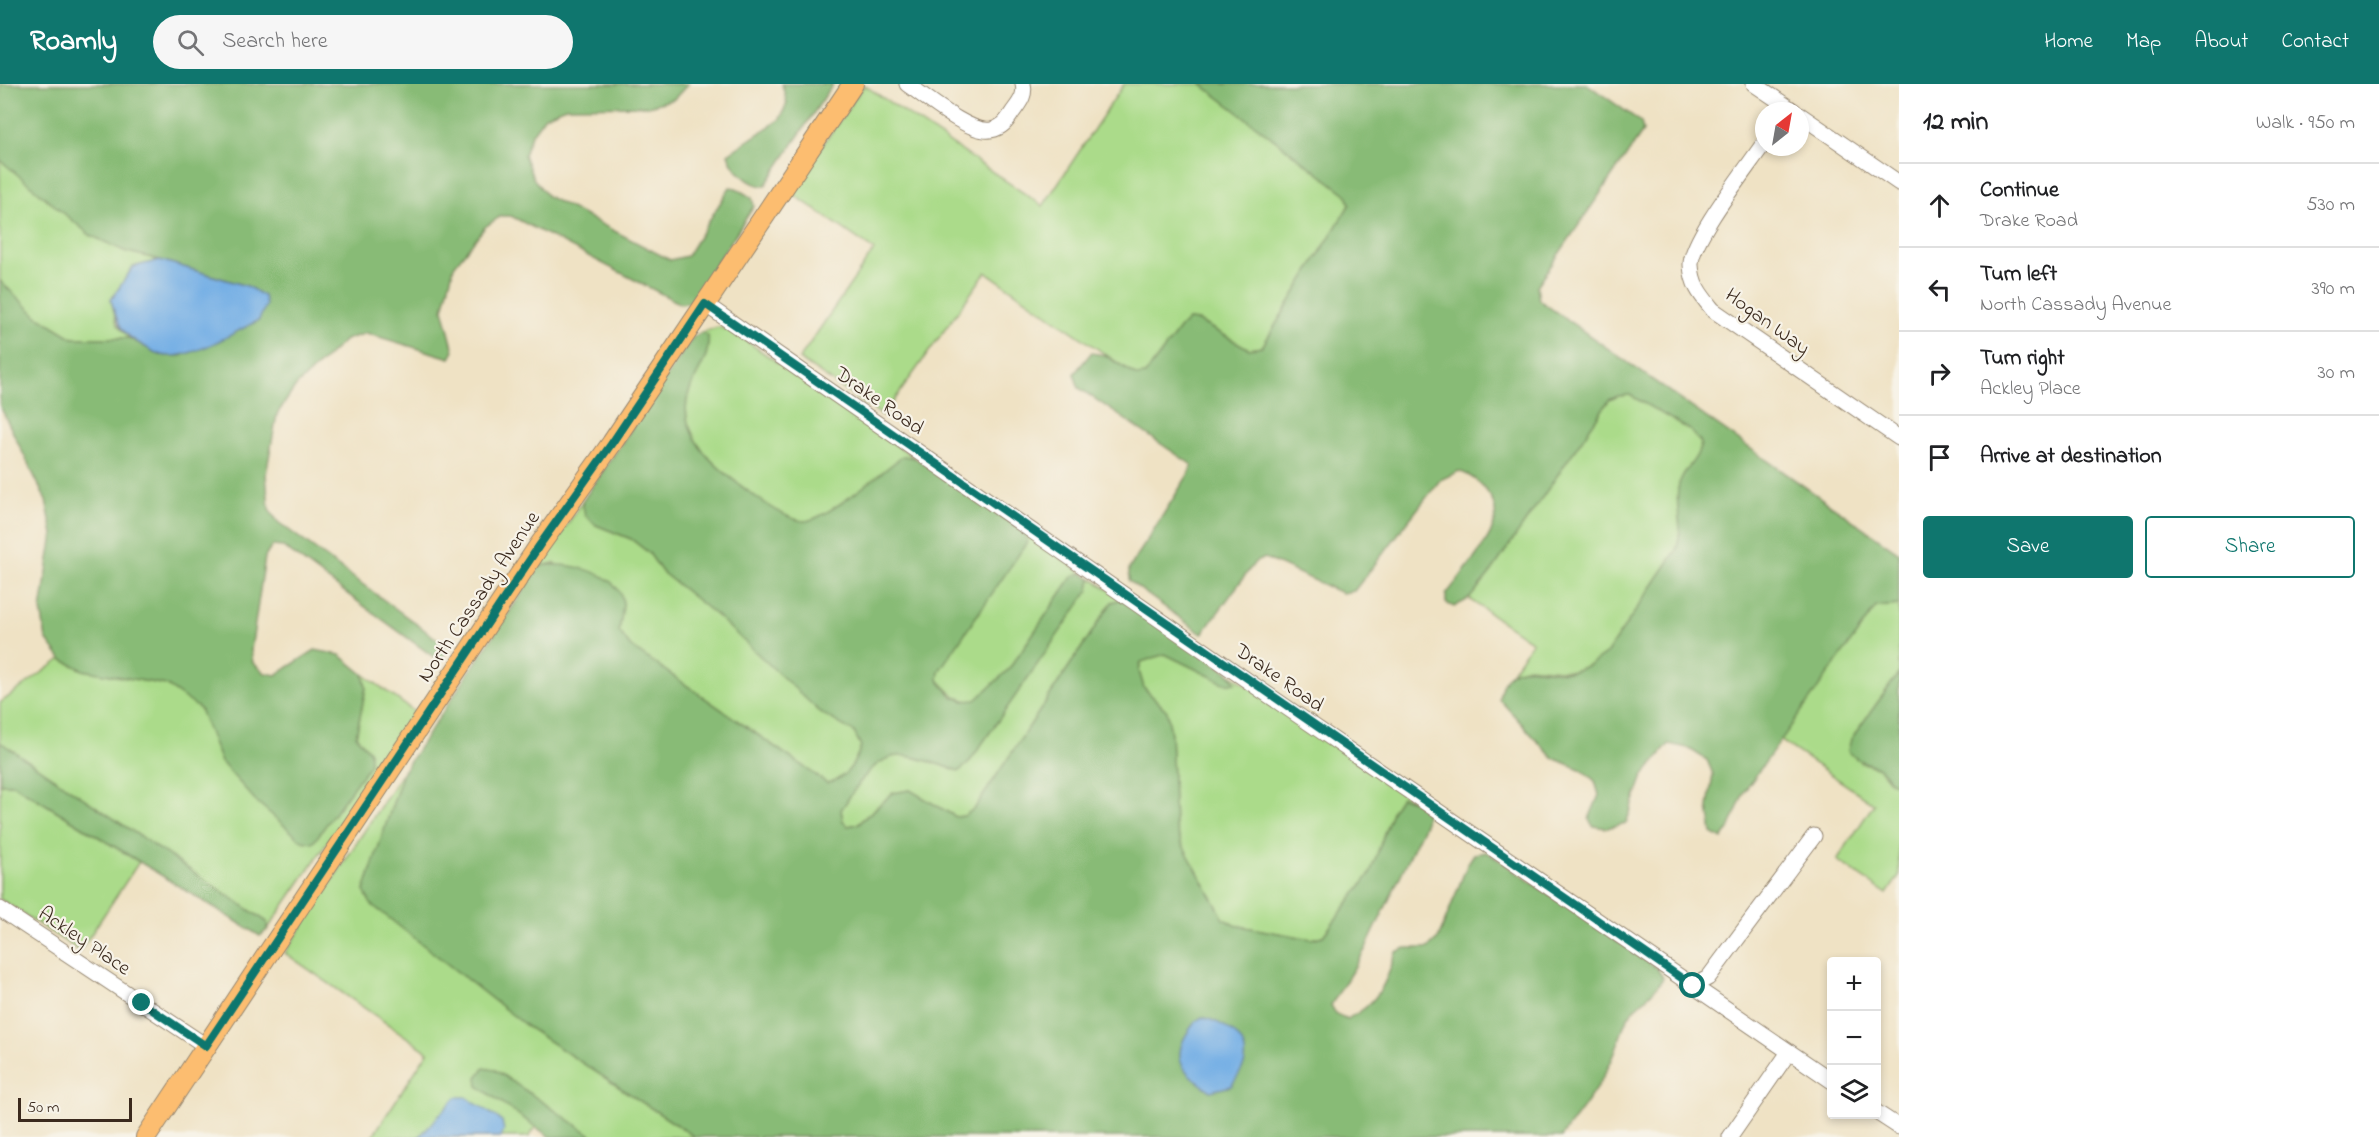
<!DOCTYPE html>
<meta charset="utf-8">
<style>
:root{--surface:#fff;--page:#f6f6f6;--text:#202124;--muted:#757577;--line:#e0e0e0;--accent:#0f766e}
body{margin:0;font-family:"Indie Flower",sans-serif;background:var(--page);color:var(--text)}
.controls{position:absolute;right:18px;bottom:18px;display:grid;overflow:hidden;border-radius:6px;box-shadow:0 3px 9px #0003}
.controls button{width:54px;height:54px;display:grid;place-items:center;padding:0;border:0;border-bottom:2px solid var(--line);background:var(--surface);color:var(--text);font:30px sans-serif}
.compass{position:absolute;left:1755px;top:18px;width:54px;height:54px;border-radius:50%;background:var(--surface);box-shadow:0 3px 9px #0003;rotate:31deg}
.scale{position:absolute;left:18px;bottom:15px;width:114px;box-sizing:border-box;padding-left:6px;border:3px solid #3b2a1e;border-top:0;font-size:16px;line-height:21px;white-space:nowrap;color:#3b2a1e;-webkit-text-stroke:4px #f7f3e8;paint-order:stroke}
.stop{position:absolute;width:18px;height:18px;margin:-14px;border:4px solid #0f766e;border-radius:50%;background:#fff}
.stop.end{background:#0f766e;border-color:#fff;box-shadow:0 2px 6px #0008}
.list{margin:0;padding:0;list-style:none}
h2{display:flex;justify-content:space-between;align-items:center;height:78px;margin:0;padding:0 24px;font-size:26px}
h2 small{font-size:20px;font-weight:400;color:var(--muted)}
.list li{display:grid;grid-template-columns:39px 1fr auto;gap:18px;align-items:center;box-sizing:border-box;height:84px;padding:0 24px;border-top:2px solid var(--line)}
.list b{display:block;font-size:22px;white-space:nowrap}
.list p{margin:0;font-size:20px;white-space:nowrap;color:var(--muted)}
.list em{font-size:20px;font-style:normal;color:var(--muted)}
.actions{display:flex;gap:12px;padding:18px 24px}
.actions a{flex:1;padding:14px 0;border:2px solid var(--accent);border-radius:6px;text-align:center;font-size:21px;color:var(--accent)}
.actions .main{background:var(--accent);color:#fff}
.icon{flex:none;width:33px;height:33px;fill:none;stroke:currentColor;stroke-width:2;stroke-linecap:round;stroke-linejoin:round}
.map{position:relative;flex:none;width:1899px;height:1053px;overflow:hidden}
header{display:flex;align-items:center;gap:36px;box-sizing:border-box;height:84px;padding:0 30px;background:var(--accent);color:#fff}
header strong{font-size:28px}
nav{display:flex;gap:33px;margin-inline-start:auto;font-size:21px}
.search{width:420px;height:54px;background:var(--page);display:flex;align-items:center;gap:15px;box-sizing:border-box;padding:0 21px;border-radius:33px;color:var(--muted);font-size:22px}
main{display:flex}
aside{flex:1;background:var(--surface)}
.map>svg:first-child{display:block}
.green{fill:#abdb8a;stroke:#738254;stroke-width:1.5}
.forest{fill:#88bb76;stroke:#62724a;stroke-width:1.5}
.water{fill:#75afe5;stroke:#586c82;stroke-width:1.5}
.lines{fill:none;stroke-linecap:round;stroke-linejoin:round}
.minor-casing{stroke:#958671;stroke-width:17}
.major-casing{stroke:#958671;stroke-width:22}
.minor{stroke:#fff;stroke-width:15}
.major{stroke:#fcbd6f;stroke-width:20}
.route{stroke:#0f766e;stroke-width:8}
.labels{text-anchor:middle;stroke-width:4.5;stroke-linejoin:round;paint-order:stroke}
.street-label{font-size:21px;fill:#3b2a1e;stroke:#f7f3e8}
</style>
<header>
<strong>Roamly</strong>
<div class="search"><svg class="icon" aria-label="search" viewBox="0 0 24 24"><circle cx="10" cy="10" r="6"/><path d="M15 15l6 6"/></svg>Search here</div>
<nav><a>Home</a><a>Map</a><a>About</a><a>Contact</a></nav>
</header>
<main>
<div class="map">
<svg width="1899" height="1053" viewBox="0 0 1899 1053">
<rect width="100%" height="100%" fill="#f7f3e8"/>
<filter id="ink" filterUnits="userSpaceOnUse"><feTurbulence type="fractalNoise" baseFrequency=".0167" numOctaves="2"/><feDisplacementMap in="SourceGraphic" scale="12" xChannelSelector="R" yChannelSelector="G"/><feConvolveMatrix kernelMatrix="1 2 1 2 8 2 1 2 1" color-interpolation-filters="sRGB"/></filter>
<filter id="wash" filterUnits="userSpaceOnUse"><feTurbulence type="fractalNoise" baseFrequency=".008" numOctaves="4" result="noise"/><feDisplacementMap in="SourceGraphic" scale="24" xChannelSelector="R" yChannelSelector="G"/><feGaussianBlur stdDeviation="1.35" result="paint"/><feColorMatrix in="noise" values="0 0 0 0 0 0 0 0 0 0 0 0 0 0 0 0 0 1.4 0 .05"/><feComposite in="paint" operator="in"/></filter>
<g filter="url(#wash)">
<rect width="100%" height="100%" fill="#efe2c4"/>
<g class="green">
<path d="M 1124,0 L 1201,0 L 1348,111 L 1350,120 L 1262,263 L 1249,265 L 1199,237 L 1188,236 L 1180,244 L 1145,291 L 1137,292 L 986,188 L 883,332 L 799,275 L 874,166 L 790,108 L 864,1 L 1043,122 Z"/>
<path d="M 0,76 L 124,167 L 160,176 L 133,183 L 111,216 L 117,240 L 129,254 L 73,254 L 37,232 L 0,197 Z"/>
<path d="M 718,243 L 732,247 L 915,374 L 903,372 C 884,386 824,438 804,437 C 780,436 718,386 703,367 C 697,360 691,347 688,339 C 678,300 712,284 708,252 L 702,248 Z"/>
<path d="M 1630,311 L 1690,346 L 1701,359 C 1699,377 1680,387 1678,405 C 1675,429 1685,440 1676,467 L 1607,569 L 1592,580 L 1573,587 L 1528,583 L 1511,589 L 1532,558 L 1469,515 L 1491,488 L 1609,316 L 1618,312 Z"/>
<path d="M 582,418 L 596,441 L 631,455 L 649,469 L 662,488 L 716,531 L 839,638 L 854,648 L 861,662 C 855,680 846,695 827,699 L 630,562 L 619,547 L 623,518 L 554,479 L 540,482 Z"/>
<path d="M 1022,446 L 1082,489 L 1072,493 L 1009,585 L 976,617 C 958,618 950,609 938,596 L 939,587 Z"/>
<path d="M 1091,494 L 1122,515 L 1112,518 L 975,724 L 964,732 L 956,733 L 910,706 L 893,709 L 857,740 L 848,742 L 843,737 L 841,726 C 856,704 874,669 905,672 C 923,674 942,682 959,687 L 968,680 L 1088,506 Z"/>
<path d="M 1899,521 L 1899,589 L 1851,655 L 1860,678 L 1879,684 L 1889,697 L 1899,701 L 1899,792 L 1887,810 L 1837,776 L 1874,720 L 1780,656 L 1876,523 Z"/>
<path d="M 1165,570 L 1224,599 L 1235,598 L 1229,589 L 1414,717 L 1401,713 L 1393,725 L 1370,790 L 1323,852 L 1311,855 L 1234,841 L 1224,835 L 1181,758 L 1175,741 L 1171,650 L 1167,627 L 1144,604 L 1139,587 L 1141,578 Z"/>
<path d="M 61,575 L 83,586 L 166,601 L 201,625 L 221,678 L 370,668 L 356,652 L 366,604 L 363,590 L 416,629 L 267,846 L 267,838 L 0,658 L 0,619 Z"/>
<path d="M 404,686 L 364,807 L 529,944 L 695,1053 L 594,1053 L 495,986 L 478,1001 L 536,1043 L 529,1053 L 372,1053 L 428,968 L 285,869 Z"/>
<path d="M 0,700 L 13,700 L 139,778 L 80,867 L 0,815 Z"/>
</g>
<g class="forest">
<path d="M 0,0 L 688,0 L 674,15 L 648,22 L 566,23 L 545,32 L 531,51 L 524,71 L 533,94 L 547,112 L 670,176 L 687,172 L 730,103 L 736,104 L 752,114 L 754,122 L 691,218 L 681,220 L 511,132 L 501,132 L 485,143 L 454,182 L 443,225 L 454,267 L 450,274 L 366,249 L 345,256 L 296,302 L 277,330 L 266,390 L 269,425 L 278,438 L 445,561 L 444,572 L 438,576 L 283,463 L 272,462 L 265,473 L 251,566 L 253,579 L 265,589 L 276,591 L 315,566 L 340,571 L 363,590 L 366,603 L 356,652 L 370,668 L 370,680 L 313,759 L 302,757 L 256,717 L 221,678 L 200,625 L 166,601 L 83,586 L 61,575 L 46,555 L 41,526 L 53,450 L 46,416 L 0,322 L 0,197 L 37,232 L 73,254 L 129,254 L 160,271 L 180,272 L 216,258 L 259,236 L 264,213 L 247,202 L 160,176 L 124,167 L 90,151 L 0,76 Z"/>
<path d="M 782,0 L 833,0 L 765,102 C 749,102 732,84 728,70 L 780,35 L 787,19 Z"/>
<path d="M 1201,0 L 1587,0 L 1641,38 L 1643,47 L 1537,202 L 1539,216 L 1899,469 L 1899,521 L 1876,523 L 1744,708 L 1729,745 L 1722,755 L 1712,749 L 1708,723 L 1713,690 L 1707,676 L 1688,664 L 1669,660 L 1643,692 L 1626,739 L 1606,744 L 1593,742 L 1589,735 L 1599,711 L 1595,697 L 1582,686 L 1553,674 L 1499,615 C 1505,566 1545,592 1574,587 C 1587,584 1597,576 1607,569 L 1676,467 C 1685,440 1675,429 1678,405 C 1680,387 1699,377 1701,359 L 1690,346 L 1630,311 L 1618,312 L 1609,316 L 1491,488 L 1469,515 L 1454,523 L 1446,519 L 1446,511 C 1459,493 1488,461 1494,440 C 1501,416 1479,394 1459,387 L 1440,396 L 1354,507 L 1342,509 L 1265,474 L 1255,478 L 1202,550 L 1129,497 L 1129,485 L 1188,391 L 1192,381 L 1079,304 L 1074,290 L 1091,269 L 1105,271 L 1137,292 L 1145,291 L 1180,244 L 1188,236 L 1198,237 L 1249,265 L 1262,263 L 1350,120 L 1347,111 Z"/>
<path d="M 702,248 L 708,252 C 712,284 678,300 688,339 C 691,347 697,360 703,367 C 718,386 780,436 804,437 C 824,438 884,386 903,372 L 915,374 L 1022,446 L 1028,457 L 939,587 L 938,596 L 952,612 L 964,617 L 976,616 L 1009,585 L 1072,493 L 1082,489 L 1091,494 L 1089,506 L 968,680 L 959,687 C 942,682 923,674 905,672 C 874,669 856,704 841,726 L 843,737 L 848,742 L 858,740 L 893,709 L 910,706 L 956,733 L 964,732 L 975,724 L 1112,518 L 1122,515 L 1229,589 L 1236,599 L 1224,599 L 1165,570 L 1141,578 L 1139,587 L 1144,604 L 1167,627 L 1171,650 L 1175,741 L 1181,758 L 1224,835 L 1234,841 L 1311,855 L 1323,852 L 1370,790 L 1393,725 L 1401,713 L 1414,717 L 1426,727 L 1425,740 L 1365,866 L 1331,921 L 1336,930 L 1347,935 C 1378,920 1386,900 1396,868 L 1406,864 L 1428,864 L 1438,855 L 1468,779 L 1474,770 L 1487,768 L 1657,884 L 1663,894 C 1653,912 1639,917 1629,932 C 1621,944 1620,957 1614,971 C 1602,1000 1580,1027 1561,1053 L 695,1053 L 529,944 L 371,820 L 364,807 L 404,686 L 540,482 C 565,477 619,487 623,519 C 623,527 620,538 619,547 L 630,562 L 827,699 C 846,695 855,680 861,662 L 854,648 L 821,629 L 716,531 L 662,488 L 649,469 L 631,455 L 596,441 L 585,431 L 582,418 L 693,253 Z"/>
<path d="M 1899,589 L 1899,701 C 1884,696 1887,688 1877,683 C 1862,676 1862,681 1848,667 L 1851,655 Z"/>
<path d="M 0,658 L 267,838 L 267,846 L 260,852 L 13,700 L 0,700 Z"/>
<path d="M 484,984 L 495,986 L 594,1053 L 550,1053 L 478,1002 L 477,993 Z"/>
</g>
<g class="water">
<path d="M 160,176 L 247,202 L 264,212 L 266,221 L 259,236 C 235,248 188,278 161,271 C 155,269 149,265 144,262 C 121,250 118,241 111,216 L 133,183 Z"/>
<path d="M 1202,933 C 1221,938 1249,952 1245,977 C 1244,985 1236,995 1231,1002 L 1211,1007 C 1188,992 1170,979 1186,951 C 1191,943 1194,938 1202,933 Z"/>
<path d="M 456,1013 L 466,1013 L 502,1037 L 504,1047 L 501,1053 L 419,1053 Z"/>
</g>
</g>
<g filter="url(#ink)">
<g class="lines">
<defs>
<g id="minor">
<path d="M 907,0 C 926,13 970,50 991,46 C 1002,44 1007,37 1012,29 C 1019,19 1026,12 1023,0"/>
<path d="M 1754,0 L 1794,27"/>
<path d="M 1800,31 L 1899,99"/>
<path d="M 1764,59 C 1748,83 1690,156 1691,181 C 1692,201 1701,211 1713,226 L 1899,354"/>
<path d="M 705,220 L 1264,608 L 1832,997"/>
<path d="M 0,825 L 206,962"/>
<path d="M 1693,902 L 1708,894 L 1814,752"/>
<path d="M 1876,1028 L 1899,1043"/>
<path d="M 1730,1053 L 1789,968"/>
</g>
<path id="major" d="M 146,1053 L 539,462 L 612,359 L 853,0"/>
</defs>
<use href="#minor" class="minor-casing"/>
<use href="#major" class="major-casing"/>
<use href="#minor" class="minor"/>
<use href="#major" class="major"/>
</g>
</g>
<g class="lines" filter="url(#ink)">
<path class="route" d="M 142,919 L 206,962 L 539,462 L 612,359 L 705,220 L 1693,902"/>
</g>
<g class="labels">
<g class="street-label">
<text transform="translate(1768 237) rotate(36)" y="7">Hogan Way</text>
<text transform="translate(880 316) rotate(35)" y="7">Drake Road</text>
<text transform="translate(478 512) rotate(-56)" y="7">North Cassady Avenue</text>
<text transform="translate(1280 593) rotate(35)" y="7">Drake Road</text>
<text transform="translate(85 856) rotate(34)" y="7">Ackley Place</text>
</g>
</g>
</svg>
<div class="controls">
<button>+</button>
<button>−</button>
<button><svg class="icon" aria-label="layers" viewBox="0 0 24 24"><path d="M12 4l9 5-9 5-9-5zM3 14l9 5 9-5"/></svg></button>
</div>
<svg class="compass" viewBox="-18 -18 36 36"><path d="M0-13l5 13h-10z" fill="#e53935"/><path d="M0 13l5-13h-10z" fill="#757577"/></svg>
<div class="scale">50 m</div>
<div class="stop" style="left:1693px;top:902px"></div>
<div class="stop end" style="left:142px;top:919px"></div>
</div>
<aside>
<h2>12 min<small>Walk · 950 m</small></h2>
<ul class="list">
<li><svg class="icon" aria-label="ahead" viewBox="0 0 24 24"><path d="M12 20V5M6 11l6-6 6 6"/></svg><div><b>Continue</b><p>Drake Road</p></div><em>530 m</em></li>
<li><svg class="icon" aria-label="left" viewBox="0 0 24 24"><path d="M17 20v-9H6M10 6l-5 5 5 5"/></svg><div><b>Turn left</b><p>North Cassady Avenue</p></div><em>390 m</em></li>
<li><svg class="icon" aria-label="right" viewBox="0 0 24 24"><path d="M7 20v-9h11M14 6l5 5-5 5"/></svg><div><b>Turn right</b><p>Ackley Place</p></div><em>30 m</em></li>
<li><svg class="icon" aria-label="arrive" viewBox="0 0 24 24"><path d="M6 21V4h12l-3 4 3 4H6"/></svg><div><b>Arrive at destination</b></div></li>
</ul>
<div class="actions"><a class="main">Save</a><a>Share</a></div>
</aside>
</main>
